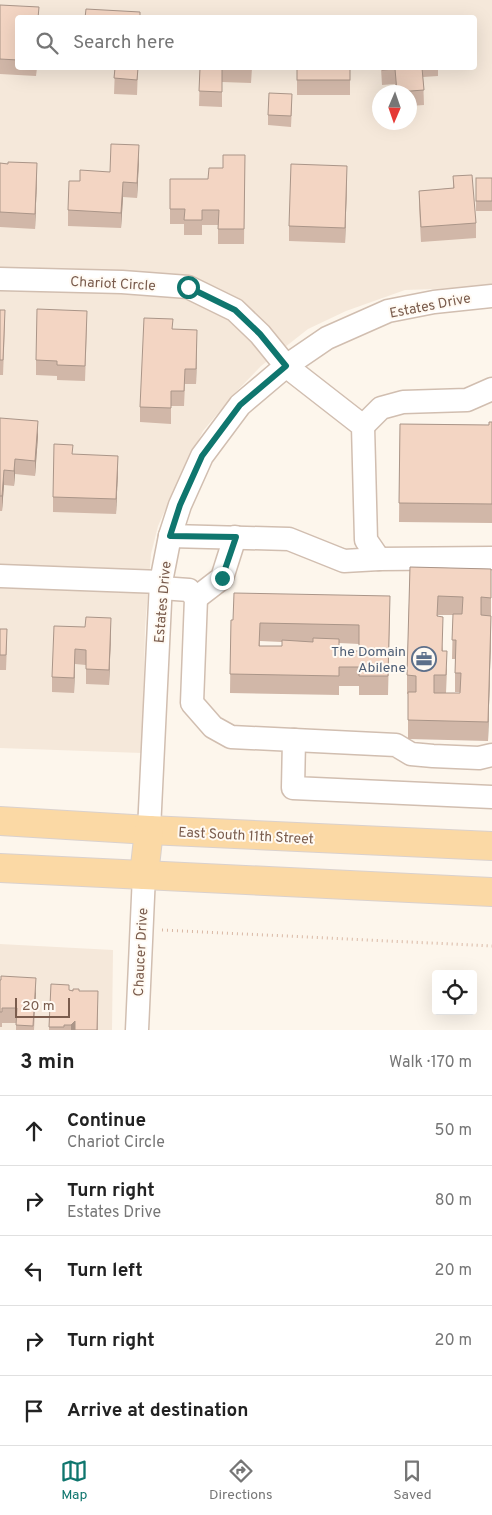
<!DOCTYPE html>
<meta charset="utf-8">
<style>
:root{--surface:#fff;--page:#f6f6f6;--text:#222;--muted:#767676;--line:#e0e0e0;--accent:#0f766e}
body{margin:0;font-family:Overpass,sans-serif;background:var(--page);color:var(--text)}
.controls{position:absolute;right:15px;bottom:15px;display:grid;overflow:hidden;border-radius:5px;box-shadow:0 5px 20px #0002}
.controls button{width:45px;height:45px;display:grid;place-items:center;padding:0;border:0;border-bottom:1px solid var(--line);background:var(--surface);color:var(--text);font:25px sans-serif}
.compass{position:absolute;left:372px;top:85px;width:45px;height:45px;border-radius:50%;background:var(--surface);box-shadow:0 5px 20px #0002;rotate:182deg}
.scale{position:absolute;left:15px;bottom:12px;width:55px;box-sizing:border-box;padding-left:5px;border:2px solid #7a5c4d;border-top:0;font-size:14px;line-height:18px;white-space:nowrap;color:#7a5c4d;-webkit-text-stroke:4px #fffaf3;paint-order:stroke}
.stop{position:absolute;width:15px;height:15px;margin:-11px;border:4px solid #0f766e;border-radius:50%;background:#fff}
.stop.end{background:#0f766e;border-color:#fff;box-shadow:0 1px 5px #0008}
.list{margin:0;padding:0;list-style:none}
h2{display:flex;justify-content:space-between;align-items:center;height:65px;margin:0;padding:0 20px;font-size:21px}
h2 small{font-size:16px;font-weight:400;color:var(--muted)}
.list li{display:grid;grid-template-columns:32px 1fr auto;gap:15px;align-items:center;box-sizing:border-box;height:70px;padding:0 20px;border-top:1px solid var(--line)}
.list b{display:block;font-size:19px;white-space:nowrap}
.list p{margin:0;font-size:16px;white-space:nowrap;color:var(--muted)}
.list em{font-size:16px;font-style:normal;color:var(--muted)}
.icon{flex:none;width:28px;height:28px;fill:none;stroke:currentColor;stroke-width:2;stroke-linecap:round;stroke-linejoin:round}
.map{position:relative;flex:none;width:492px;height:1030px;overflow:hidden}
.search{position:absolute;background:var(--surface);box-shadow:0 5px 20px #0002;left:15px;right:15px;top:15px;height:55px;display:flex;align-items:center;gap:12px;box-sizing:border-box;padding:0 18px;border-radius:5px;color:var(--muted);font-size:19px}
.sheet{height:415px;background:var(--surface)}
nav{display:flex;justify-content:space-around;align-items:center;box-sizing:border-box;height:70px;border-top:1px solid var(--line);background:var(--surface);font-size:14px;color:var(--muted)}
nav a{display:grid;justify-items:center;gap:2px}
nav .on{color:var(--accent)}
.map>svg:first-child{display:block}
.residential{fill:#f5e8da;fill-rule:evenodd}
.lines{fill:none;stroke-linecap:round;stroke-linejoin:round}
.minor-casing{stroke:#d1beb0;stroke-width:25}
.major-casing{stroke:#dad1cd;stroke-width:30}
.path{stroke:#d9b8a5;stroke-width:3;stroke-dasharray:1 4;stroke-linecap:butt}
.minor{stroke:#fff;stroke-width:22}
.major{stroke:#fbd9a5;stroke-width:28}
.wall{fill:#d1b7a8;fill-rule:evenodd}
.shaded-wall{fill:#aa9588}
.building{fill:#f3d5c3;stroke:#aa9588;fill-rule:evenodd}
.route{stroke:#0f766e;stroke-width:6}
.labels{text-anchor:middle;stroke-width:4;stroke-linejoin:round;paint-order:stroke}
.street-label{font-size:14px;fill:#7a5c4d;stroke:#fffaf3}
.service-label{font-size:14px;fill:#4e5e75;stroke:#fffaf3;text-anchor:end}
</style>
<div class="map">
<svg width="492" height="1030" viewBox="0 0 492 1030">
<rect width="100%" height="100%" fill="#fdf6ec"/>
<g class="residential">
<path d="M 0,0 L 492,0 L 492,287 L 405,290 L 346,311 L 308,329 L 261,366 L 234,394 L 203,431 L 180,477 L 158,526 L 151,554 L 145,628 L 142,753 L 0,748 ZM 18,18 L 474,18 L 474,68 L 18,68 ZM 380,92 L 410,92 L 410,122 L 380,122 Z"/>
<path d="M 0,944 L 113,950 L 112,1030 L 0,1030 Z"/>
</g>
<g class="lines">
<defs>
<g id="minor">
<path d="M 0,279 L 122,282 L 188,287 L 235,310 L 260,334 L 286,366 L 363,426 L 366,540 L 379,559"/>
<path d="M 363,426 L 381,408 L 403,402 L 467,400 L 492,389"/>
<path d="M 170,536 L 289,539 L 344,561 L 379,559 L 492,558"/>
<path d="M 0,576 L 161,582"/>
<path d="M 161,588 L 189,590 L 196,598 L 192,703 L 213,727 L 231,737 L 294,740 L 293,788 L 492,797"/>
<path d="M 196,598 L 222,578 L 235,537"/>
<path d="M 294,740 L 396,745 L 411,754 L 433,756 L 479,758 L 492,755"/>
<path d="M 149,830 L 161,582 L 170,536 L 180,505 L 202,456 L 240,405 L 286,366 L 327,338 L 388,311 L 434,302 L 492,296"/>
<path d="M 137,1030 L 144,875"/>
</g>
<g id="major">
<path d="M 0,821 L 149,830 L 492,846"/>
<path d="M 0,868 L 492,892"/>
<path d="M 144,875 L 149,830"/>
</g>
</defs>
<use href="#minor" class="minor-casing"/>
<use href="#major" class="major-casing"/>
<path class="path" d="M 162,930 L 492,946"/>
<use href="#minor" class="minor"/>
<use href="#major" class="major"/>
</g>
<g class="wall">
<path d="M 0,5 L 39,18 L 18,18 L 18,68 L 37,68 L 36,76 L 0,74 Z"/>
<path d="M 84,68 L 138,68 L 137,95 L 114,94 L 115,69 Z"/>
<path d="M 200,68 L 252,68 L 251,83 L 222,82 L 222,107 L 199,106 Z"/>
<rect x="297" y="68" width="53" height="27"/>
<path d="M 381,68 L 438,68 L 438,76 L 423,77 L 424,105 L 410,106 L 410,92 L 395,92 L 395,84 L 382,85 Z"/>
<path d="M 292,105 L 291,127 L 268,125 L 268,115 Z"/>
<path d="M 245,155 L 244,244 L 218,244 L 218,225 L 202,225 L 202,235 L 184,235 L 184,224 L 170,224 L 170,179 L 208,179 L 223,168 Z"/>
<path d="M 139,160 L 137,198 L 123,197 L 121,228 L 68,226 L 68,210 L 80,181 L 110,172 Z"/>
<path d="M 0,163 L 8,164 L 37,178 L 35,229 L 0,227 Z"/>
<path d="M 453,176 L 476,223 L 476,238 L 421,242 L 419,206 L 419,191 L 453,188 Z"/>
<rect x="476" y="178" width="16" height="33"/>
<path d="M 347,181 L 345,243 L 289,241 L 289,226 Z"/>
<path d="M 0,310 L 5,325 L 3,375 L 0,375 Z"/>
<path d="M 87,326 L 85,381 L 57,380 L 57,376 L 36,375 L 36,360 Z"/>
<path d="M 173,329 L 197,345 L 196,384 L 185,384 L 184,406 L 171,406 L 171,424 L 140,422 L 140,407 Z"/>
<path d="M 0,418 L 38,436 L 35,476 L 15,474 L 14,486 L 4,485 L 2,511 L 0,511 Z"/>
<path d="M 492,422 L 492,523 L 399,522 L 400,424 L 489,425 Z"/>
<path d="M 118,471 L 116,514 L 53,512 L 53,497 Z"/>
<path d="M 410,567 L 491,569 L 491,635 L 488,741 L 408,739 L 408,694 L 407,694 L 407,675 ZM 438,615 L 453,615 L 452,659 L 455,659 L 455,692 L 461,692 L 460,693 L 446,693 L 447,670 L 443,651 Z"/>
<path d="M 390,614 L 388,695 L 359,695 L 359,686 L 339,686 L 339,695 L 230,693 L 231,620 ZM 260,641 L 282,642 L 282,646 L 260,646 ZM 339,643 L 359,644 L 359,651 L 339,651 Z"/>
<path d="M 85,627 L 111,633 L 109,685 L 86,684 L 86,665 L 75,664 L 74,693 L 52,692 L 52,677 Z"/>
<path d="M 0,629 L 7,644 L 6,670 L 0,670 Z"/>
<path d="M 0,980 L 36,993 L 34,1030 L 16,1030 L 16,1023 L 2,1023 L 2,1027 L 0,1027 Z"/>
<path d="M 51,984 L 69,990 L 79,991 L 98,1006 L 98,1030 L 49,1030 Z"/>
</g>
<g class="shaded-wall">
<path d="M 139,145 L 139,160 L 137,198 L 137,183 Z"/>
<path d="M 37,163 L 37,178 L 35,229 L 35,214 Z"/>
<path d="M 347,166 L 347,181 L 345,243 L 345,228 Z"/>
<path d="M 123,182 L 123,197 L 121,228 L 121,213 Z"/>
<path d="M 197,330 L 197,345 L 196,384 L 196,369 Z"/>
<path d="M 38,421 L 38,436 L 35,476 L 35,461 Z"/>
<path d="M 118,456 L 118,471 L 116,514 L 116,499 Z"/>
<path d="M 15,459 L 15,474 L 14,486 L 14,471 Z"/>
<path d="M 4,470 L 4,485 L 2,511 L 2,496 Z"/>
<path d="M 491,616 L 491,635 L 488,741 L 488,722 Z"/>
<path d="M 111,618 L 111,633 L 109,685 L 109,670 Z"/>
<path d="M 75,649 L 75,664 L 74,693 L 74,678 Z"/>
<path d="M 36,978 L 36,993 L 33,1030 Z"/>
<path d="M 75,1021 L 75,1030 L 71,1030 L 71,1025 Z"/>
</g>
<g class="building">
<path d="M 0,5 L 39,7 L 38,18 L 18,18 L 18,60 L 0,59 Z"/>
<path d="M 86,9 L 140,12 L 140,18 L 85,18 Z"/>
<path d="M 115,68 L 138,68 L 137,80 L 114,78 Z"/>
<path d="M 200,68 L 222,68 L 222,92 L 199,91 Z"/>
<rect x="297" y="68" width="53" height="12"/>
<path d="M 382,68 L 422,68 L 424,90 L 397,92 L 395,69 L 382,70 Z"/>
<path d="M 269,93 L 292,94 L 291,116 L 268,115 Z"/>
<path d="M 111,144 L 139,145 L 137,183 L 123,182 L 121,213 L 68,210 L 69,181 L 80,181 L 80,170 L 110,172 Z"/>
<path d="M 223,155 L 245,155 L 244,229 L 218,229 L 219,210 L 202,210 L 202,220 L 184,220 L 185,209 L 170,209 L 170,179 L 208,179 L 209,168 L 223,168 Z"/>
<path d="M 8,162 L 37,163 L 35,214 L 0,212 L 0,163 L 8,164 Z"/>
<path d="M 291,164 L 347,166 L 345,228 L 289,226 Z"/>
<path d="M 472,175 L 476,223 L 421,227 L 419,191 L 454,188 L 453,176 Z"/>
<rect x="476" y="178" width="16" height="23"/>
<path d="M 37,309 L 87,311 L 85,366 L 57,365 L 57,361 L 36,360 Z"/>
<path d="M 0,310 L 5,310 L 3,360 L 0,360 Z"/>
<path d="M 144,318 L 173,319 L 172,329 L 197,330 L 196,369 L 185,369 L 184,391 L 171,391 L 171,408 L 140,407 Z"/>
<path d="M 0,418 L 38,421 L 35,461 L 15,459 L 14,471 L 4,470 L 2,496 L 0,496 Z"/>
<path d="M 489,422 L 492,422 L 492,504 L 399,503 L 400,424 L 489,425 Z"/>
<path d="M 54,444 L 73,445 L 72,454 L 118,456 L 116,499 L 53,497 Z"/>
<path d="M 410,567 L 491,569 L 491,598 L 481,597 L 481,615 L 491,616 L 488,722 L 408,720 L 408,692 L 416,692 L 416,676 L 407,675 ZM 438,596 L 463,597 L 462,614 L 453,614 L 452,640 L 456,640 L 455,673 L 461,673 L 460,693 L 434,693 L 434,675 L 446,675 L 447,651 L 442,651 L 443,617 L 437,616 Z"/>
<path d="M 234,593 L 390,596 L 388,676 L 359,676 L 359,667 L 339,667 L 339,676 L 230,674 L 231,620 L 233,620 ZM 260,623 L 359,625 L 359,651 L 339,651 L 339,639 L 313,638 L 313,642 L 282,640 L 282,646 L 259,646 Z"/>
<path d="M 86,617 L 111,618 L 109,670 L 86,669 L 86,650 L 75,649 L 74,678 L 52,677 L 54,626 L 85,627 Z"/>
<path d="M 0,629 L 7,629 L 6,655 L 0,655 Z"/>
<path d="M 1,976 L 36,978 L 33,1026 L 16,1025 L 17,1008 L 2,1008 L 2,1012 L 0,1012 L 0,980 L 1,980 Z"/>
<path d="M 51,984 L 69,985 L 69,990 L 73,991 L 73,989 L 79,989 L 79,991 L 98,991 L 97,1030 L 75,1030 L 75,1021 L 71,1025 L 64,1025 L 64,1027 L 49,1027 Z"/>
</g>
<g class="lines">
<path class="route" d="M 188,287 L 235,310 L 260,334 L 286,366 L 240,405 L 202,456 L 180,505 L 170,536 L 236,537 L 222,578"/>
</g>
<defs>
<symbol id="office-ring" viewBox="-11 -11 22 22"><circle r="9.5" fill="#fffaf3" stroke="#5c6f8a" stroke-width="1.5"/><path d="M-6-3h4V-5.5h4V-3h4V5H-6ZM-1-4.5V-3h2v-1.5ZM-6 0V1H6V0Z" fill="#5c6f8a"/></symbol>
</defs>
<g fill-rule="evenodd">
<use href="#office-ring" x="410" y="645" width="28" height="28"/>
</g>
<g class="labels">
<g class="street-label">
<text transform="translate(113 283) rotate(3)" y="5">Chariot Circle</text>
<text transform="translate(430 305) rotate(-11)" y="5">Estates Drive</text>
<text transform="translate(162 602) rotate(-85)" y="5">Estates Drive</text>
<text transform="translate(246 835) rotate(3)" y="5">East South 11th Street</text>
<text transform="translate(140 952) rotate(-87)" y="5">Chaucer Drive</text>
</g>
<g class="service-label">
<text x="406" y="656">The Domain<tspan x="406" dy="16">Abilene</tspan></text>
</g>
</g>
</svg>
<div class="controls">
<button><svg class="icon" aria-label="locate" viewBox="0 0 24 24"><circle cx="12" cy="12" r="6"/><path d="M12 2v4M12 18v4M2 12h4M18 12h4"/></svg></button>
</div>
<svg class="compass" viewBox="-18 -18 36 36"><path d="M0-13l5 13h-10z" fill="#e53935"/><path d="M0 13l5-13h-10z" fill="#767676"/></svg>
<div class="scale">20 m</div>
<div class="stop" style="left:188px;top:287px"></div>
<div class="stop end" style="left:222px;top:578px"></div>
<div class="search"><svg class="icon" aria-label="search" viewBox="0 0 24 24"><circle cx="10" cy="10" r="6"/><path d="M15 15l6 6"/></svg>Search here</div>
</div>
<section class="sheet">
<h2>3 min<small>Walk · 170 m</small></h2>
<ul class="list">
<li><svg class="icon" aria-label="ahead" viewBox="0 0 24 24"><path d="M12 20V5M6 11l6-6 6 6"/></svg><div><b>Continue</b><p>Chariot Circle</p></div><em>50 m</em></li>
<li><svg class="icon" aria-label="right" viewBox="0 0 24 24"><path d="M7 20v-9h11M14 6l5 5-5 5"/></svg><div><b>Turn right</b><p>Estates Drive</p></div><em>80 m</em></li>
<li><svg class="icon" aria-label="left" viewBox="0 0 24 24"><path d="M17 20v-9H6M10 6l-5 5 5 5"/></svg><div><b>Turn left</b></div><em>20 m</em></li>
<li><svg class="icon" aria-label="right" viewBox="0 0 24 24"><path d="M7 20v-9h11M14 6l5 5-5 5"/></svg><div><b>Turn right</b></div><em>20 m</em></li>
<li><svg class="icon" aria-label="arrive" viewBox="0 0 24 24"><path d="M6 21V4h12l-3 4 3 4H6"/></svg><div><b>Arrive at destination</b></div></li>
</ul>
</section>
<nav>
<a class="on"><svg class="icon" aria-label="map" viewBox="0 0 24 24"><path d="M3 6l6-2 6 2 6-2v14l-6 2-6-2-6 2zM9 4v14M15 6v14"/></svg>Map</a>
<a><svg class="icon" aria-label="directions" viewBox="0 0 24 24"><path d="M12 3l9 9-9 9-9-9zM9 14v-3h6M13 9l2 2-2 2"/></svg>Directions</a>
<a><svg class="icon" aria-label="saved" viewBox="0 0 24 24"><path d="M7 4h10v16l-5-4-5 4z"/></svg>Saved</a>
</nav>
